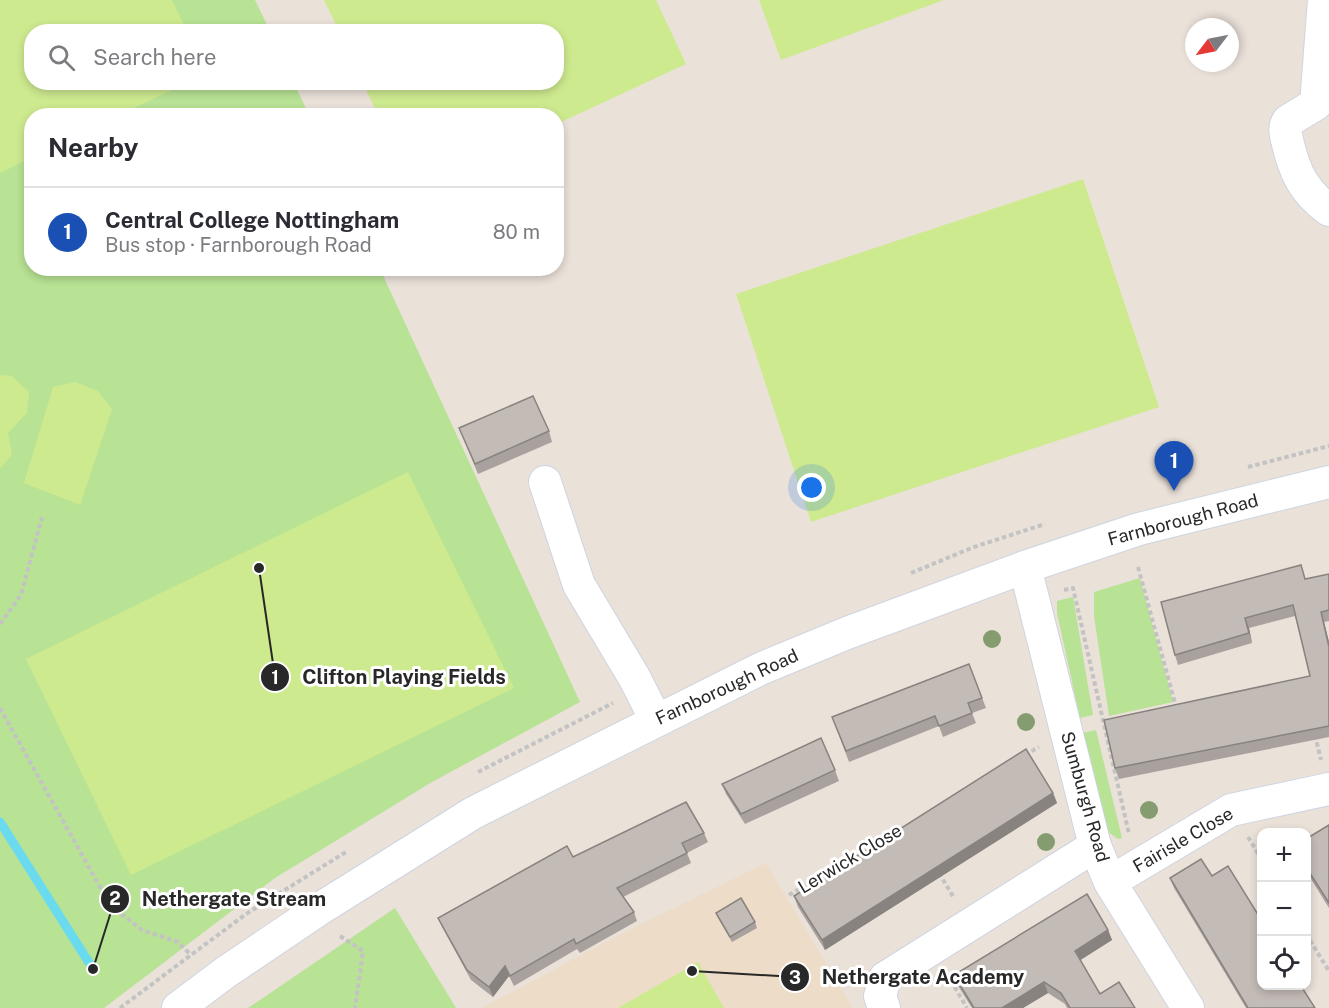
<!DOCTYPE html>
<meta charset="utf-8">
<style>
:root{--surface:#fff;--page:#f2f2f3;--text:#2b2b33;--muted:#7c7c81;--line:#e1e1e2;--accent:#ea580c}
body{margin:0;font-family:"Public Sans",sans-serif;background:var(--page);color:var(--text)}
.controls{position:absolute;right:18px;bottom:18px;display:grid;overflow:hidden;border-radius:12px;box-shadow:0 3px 9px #0003}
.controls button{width:54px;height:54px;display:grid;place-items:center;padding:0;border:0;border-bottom:2px solid var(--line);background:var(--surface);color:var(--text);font:30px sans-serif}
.compass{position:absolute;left:1185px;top:18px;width:54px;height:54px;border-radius:50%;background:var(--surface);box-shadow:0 3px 9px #0003;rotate:238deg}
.you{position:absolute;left:812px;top:488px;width:21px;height:21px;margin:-15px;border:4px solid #fff;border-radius:50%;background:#1a73e8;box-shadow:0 0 0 9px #1a73e833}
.badge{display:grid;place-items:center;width:39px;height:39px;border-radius:50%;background:var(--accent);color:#fff;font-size:20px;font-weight:700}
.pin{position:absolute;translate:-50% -50px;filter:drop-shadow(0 2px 3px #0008)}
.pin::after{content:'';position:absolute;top:32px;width:21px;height:18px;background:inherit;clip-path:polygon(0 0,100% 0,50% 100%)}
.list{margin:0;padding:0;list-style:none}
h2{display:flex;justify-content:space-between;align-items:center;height:78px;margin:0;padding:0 24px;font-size:26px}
h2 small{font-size:20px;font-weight:400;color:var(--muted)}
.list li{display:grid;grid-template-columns:39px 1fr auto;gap:18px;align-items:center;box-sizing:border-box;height:90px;padding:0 24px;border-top:2px solid var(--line)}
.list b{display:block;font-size:22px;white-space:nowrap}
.list p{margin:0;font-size:20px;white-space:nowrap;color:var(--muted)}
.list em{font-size:20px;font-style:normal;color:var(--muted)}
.icon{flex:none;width:33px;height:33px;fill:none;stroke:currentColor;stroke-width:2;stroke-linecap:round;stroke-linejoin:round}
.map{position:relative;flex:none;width:1329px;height:1008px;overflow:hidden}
.search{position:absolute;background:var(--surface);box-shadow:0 3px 9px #0003;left:24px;top:24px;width:540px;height:66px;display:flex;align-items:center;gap:15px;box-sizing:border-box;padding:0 21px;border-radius:24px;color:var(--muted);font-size:22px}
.panel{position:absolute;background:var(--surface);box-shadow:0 3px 9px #0003;left:24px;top:108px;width:540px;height:168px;border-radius:24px}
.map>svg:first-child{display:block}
.education{fill:#eddcc7}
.green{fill:#b8e294}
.pitch{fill:#ceea8f}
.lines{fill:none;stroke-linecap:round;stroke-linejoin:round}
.stream{stroke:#6adbef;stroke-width:9}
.minor-casing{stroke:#ced4e1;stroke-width:34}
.path{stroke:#c3c3c3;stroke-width:4;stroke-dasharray:4.5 3;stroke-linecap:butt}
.minor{stroke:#fff;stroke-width:32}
.tree{fill:#849c6f}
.wall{fill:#a8a19d}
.shaded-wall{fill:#88837f}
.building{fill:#c3bbb6;stroke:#88837f;stroke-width:1.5}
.labels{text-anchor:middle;stroke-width:6;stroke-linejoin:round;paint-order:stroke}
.street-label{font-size:18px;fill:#282828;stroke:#fff}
.leader{fill:none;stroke:#282828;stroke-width:2}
.callout-dot{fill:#282828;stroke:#fff;stroke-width:2}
.mark-label{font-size:18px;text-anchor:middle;font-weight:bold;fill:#fff}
.callout-label{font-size:20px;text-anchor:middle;font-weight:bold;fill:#282828;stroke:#fff;stroke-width:6;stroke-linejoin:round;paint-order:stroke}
</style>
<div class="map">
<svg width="1329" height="1008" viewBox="0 0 1329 1008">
<rect width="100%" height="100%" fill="#eae1d9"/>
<path class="education" d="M 766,863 L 853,1008 L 482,1008 L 623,933 Z"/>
<g class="green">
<path d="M 0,0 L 255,0 L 270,31 L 32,32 L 32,82 L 294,83 L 309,115 L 32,116 L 32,268 L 380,269 L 580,702 L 432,782 L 275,878 L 104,1008 L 0,1008 Z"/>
<path d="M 1140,578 L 1173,702 L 1109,716 L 1094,616 L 1094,592 Z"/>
<path d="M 1073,597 L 1093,715 L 1080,718 L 1057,613 L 1057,601 Z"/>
<path d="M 1096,730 L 1122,838 L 1118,839 L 1104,829 L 1082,733 Z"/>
<path d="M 395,908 L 456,1008 L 248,1008 Z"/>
</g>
<g class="pitch">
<path d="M 0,0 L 172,0 L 187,31 L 32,32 L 32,82 L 187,83 L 119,115 L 32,116 L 31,158 L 0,173 Z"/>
<path d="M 324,0 L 656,0 L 686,64 L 557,124 L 556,116 L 378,115 L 363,83 L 556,82 L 556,32 L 339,31 Z"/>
<path d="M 759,0 L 944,0 L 781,60 Z"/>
<path d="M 1083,179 L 1159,407 L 811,522 L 736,294 Z"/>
<path d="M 0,375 L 12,376 L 29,392 L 27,413 L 8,433 L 12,454 L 0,469 Z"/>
<path d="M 75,382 L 98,391 L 112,409 L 80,505 L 24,483 L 53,387 Z"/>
<path d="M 408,472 L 514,688 L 131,875 L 26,659 Z"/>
<path d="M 698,962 L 724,1008 L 618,1008 Z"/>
</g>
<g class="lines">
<path class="stream" d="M 0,822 L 93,969"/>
<defs>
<g id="minor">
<path d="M 1324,0 L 1316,104 L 1288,121 C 1283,128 1286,135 1288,144 C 1295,173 1304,192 1329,210"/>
<path d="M 545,482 L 579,585 L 634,677 L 656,720"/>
<path d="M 1025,567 L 1095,846 L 1110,882 L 1188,1008"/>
<path d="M 1110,882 L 1231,810 L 1329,789"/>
<path d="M 178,1008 L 226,972 L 321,908 L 473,813 L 760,669 L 847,633 L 1025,567 L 1139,529 L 1329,482"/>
<path d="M 884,1008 L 880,996 L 885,978 L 1095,846"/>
</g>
</defs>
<use href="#minor" class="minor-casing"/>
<g class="path">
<path d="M 1248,467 L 1329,446"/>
<path d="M 1138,567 L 1176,707"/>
<path d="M 911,573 L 974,547 L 1045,524"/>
<path d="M 1064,590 L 1073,588 L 1129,834"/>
<path d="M 0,624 L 21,595 L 42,517"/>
<path d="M 0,708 L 110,905 L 142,930 L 178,942 L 191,955"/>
<path d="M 1315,735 L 1321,760"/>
<path d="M 1025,755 L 1039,747"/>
<path d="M 478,772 L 613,703"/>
<path d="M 1248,837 L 1262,860"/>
<path d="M 939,873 L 954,898"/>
<path d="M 789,895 L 897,831"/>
<path d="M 1306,934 L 1329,971"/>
<path d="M 340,936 L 363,951 L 355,1008"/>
<path d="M 947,974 L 967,1008"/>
<path d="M 120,1008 L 246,914 L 346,852"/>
</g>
<use href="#minor" class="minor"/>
</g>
<g class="tree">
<circle cx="992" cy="639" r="9"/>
<circle cx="1026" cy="722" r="9"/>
<circle cx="1149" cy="810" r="9"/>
<circle cx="1046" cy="842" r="9"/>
</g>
<g class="wall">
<path d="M 459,428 L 549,431 L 552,442 L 478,474 Z"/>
<path d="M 1329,574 L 1329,621 L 1324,622 L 1329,642 L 1329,737 L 1119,779 L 1115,768 L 1310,676 L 1295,616 L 1249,628 L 1252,643 L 1178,665 L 1175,655 L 1306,579 Z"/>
<path d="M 969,664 L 986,708 L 972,713 L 976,723 L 943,737 L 939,726 L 849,762 L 832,717 Z"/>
<path d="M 835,770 L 839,781 L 745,824 L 726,794 L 722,784 Z"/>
<path d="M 1053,793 L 1057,803 L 825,950 L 798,907 L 794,896 Z"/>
<path d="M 1329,825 L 1329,908 L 1306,871 L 1306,839 Z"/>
<path d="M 704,833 L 708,842 L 687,853 L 691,863 L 623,897 L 634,912 L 637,921 L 580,953 L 577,949 L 514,986 L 509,976 L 493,997 L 471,980 L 442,927 L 438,918 L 573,857 Z"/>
<path d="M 1212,876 L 1315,1008 L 1246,1008 L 1174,888 L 1170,878 Z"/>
<path d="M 716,913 L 755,922 L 757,928 L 732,942 L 718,918 Z"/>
<path d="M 1108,930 L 1112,940 L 1080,960 L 1100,994 L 1135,1008 L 1067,1008 L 1065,1004 L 1048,993 L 1023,1008 L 972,1008 L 958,986 L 954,975 Z"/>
</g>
<g class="shaded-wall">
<path d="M 1321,612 L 1324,622 L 1329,642 L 1329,647 Z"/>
<path d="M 1245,618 L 1249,628 L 1252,643 L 1249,633 Z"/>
<path d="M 1053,793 L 1057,803 L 825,950 L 822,940 Z"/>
<path d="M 1108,930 L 1112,940 L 1079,961 L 1075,951 Z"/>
<path d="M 505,966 L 509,976 L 493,997 L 489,987 Z"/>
<path d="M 1044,982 L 1048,993 L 1023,1008 L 1002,1008 Z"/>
</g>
<g class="building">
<path d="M 533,396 L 549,431 L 475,464 L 459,428 Z"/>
<path d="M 1301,565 L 1305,579 L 1329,574 L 1329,610 L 1321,612 L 1329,647 L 1329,726 L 1115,768 L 1104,720 L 1310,676 L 1293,605 L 1245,618 L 1249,633 L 1175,655 L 1161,602 Z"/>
<path d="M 969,664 L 982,698 L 968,703 L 972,713 L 939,726 L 935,716 L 846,751 L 832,717 Z"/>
<path d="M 821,738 L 835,770 L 741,814 L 722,784 Z"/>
<path d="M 1026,749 L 1053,793 L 822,940 L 794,896 Z"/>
<path d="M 686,802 L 704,833 L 682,843 L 687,853 L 617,888 L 634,912 L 576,944 L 574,939 L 510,976 L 505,966 L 489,987 L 467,970 L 438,918 L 567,846 L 573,857 Z"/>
<path d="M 1329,825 L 1329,903 L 1306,867 L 1306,839 Z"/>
<path d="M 1201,859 L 1212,876 L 1228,866 L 1262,921 L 1262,986 L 1301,986 L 1315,1008 L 1248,1008 L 1170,878 Z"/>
<path d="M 1087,894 L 1108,930 L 1075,951 L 1100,994 L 1119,982 L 1135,1008 L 1070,1008 L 1061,993 L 1044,982 L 1002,1008 L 974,1008 L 954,975 Z"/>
<path d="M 741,898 L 755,922 L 730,937 L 716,913 Z"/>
</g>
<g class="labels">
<g class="street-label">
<text transform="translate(1183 520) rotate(-15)" y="6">Farnborough Road</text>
<text transform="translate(727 687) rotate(-25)" y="6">Farnborough Road</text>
<text transform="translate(1085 797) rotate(74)" y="6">Sumburgh Road</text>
<text transform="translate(1183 840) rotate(-30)" y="6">Fairisle Close</text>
<text transform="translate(850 859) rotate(-31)" y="6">Lerwick Close</text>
</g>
</g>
<path class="leader" d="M259 568L275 677M93 969L115 899M692 971L795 977"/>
<g class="callout-dot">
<circle cx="259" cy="568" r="6"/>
<circle cx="93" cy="969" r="6"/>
<circle cx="692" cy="971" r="6"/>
<circle cx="275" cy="677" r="15"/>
<circle cx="115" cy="899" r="15"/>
<circle cx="795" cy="977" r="15"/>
</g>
<g class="mark-label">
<text x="275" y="684">1</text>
<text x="115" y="905">2</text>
<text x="795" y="984">3</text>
</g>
<g class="callout-label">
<text x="404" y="684">Clifton Playing Fields</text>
<text x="234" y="906">Nethergate Stream</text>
<text x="923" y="984">Nethergate Academy</text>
</g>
</svg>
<div class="controls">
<button>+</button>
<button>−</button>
<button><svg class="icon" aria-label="locate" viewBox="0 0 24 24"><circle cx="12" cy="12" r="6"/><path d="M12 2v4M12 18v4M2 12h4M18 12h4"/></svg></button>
</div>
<svg class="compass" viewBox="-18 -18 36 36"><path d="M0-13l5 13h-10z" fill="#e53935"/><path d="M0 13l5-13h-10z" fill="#7c7c81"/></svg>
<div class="you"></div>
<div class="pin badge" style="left:1174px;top:491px;background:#1a4fb4">1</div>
<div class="search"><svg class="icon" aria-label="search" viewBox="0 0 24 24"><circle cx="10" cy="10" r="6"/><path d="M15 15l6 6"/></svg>Search here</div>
<section class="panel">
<h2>Nearby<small></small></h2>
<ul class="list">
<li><span class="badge" style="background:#1a4fb4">1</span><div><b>Central College Nottingham</b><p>Bus stop · Farnborough Road</p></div><em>80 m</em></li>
</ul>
</section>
</div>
